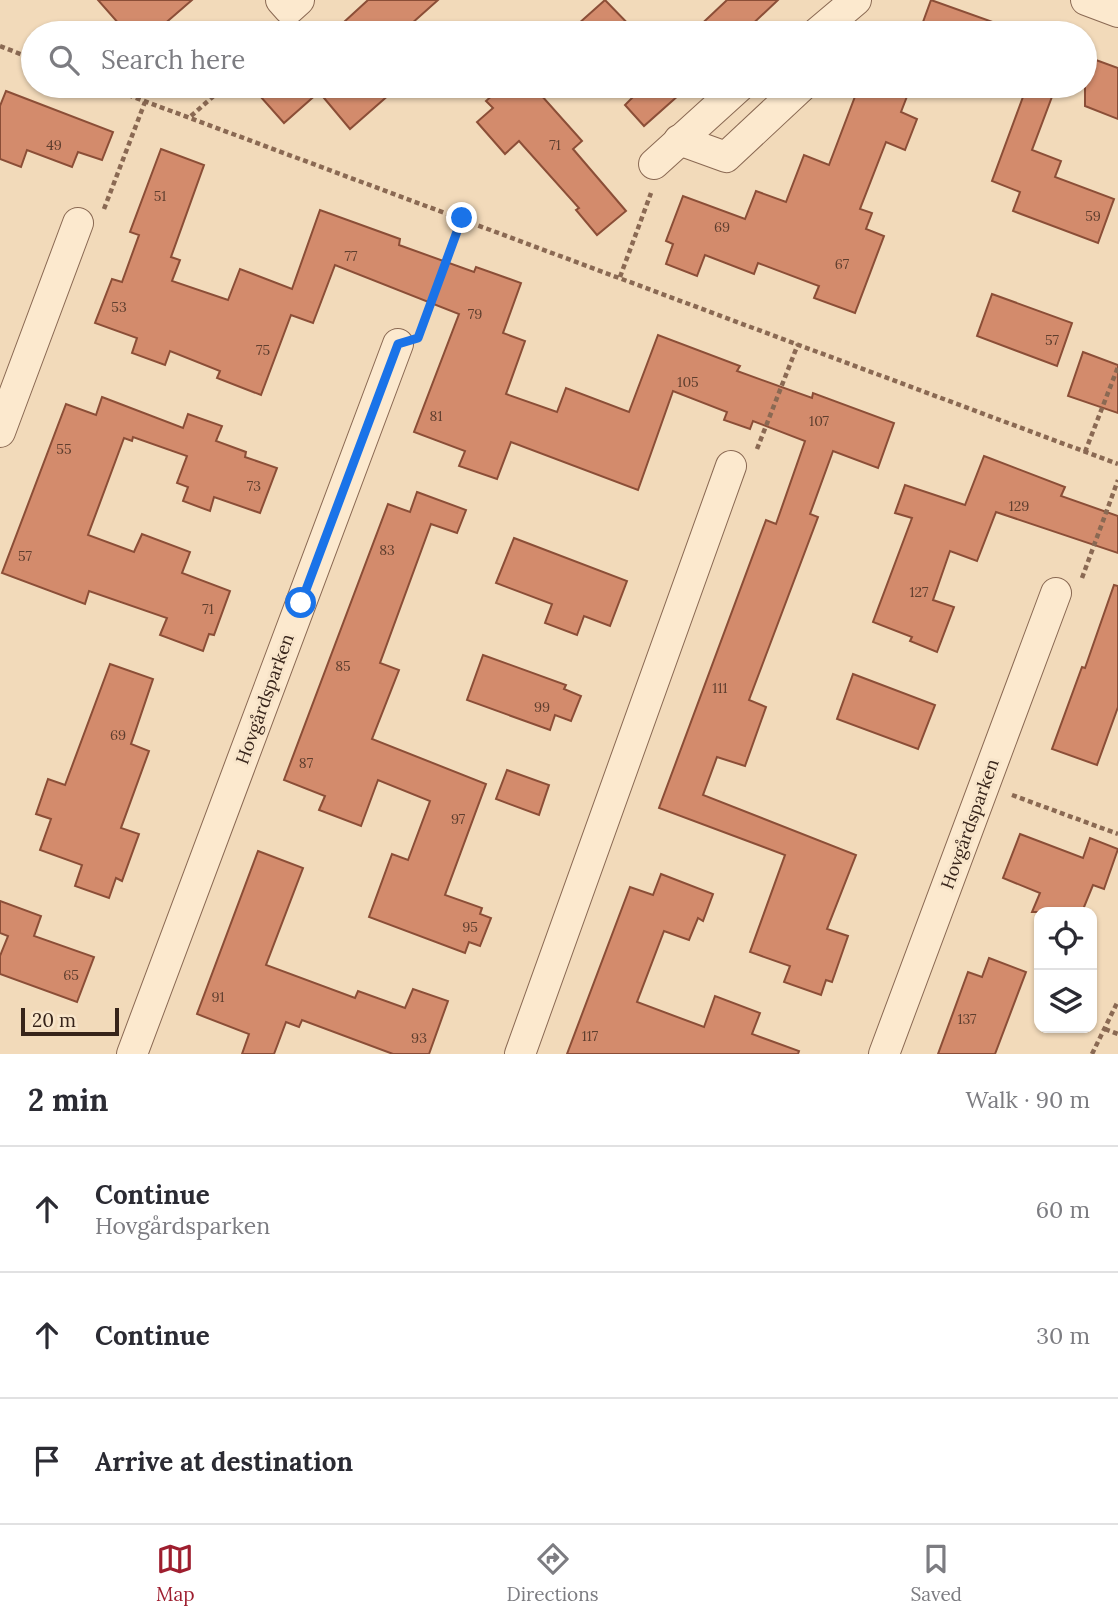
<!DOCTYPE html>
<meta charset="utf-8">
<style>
:root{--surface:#fff;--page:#f2f2f3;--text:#2b2b33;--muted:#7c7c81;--line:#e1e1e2;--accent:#9e1e2f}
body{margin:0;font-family:Lora,serif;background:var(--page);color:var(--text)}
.controls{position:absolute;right:21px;bottom:21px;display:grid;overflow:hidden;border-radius:14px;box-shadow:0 2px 5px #0004}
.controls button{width:63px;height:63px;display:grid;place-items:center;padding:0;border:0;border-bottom:2px solid var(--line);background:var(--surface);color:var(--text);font:35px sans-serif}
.scale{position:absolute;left:21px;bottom:18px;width:98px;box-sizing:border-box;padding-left:7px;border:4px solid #37241a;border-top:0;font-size:19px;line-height:24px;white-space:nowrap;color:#37241a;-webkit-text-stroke:5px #f8e5ca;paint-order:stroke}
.stop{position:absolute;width:21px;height:21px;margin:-16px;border:5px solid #1a73e8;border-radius:50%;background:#fff}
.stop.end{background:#1a73e8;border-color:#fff;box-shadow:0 2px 7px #0008}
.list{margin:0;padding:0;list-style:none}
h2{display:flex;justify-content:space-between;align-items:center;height:91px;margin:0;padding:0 28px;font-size:30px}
h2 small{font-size:23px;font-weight:400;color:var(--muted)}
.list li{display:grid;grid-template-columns:46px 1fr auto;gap:21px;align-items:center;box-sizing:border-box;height:126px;padding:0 28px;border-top:2px solid var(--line)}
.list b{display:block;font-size:26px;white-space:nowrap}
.list p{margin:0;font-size:23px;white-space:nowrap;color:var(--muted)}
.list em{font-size:23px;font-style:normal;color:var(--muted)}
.icon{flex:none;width:38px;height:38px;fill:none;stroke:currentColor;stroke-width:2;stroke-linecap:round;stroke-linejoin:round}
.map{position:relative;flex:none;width:1118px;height:1054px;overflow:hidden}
.search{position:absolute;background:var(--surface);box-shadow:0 2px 5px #0004;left:21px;right:21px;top:21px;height:77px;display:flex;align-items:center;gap:18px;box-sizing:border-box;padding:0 24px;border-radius:38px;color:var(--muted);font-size:26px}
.sheet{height:469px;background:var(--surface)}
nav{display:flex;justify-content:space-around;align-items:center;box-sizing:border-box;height:98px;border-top:2px solid var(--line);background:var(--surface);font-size:19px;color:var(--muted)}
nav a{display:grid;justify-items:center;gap:4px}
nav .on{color:var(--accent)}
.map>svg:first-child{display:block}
.building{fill:#d38b6c;stroke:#8b4e37;stroke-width:2}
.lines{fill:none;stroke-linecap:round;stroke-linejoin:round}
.street-casing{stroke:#8a6953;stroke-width:32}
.path{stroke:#8a6953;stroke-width:4.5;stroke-dasharray:5 3.5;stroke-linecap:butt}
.street{stroke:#fce9ce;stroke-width:30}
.route{stroke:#1a73e8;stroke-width:9}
.labels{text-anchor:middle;stroke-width:6;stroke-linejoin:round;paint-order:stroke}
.number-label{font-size:14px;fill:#5e3e2e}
.street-label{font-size:18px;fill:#37241a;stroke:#f8e5ca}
</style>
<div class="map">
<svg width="1118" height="1054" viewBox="0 0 1118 1054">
<rect width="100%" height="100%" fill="#f2daba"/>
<g class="building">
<path d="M 98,0 L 192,0 L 154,33 L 127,33 Z"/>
<path d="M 368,0 L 438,0 L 401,33 L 332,33 Z"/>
<path d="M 605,0 L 637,33 L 568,33 Z"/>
<path d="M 727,0 L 778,0 L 743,33 L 692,33 Z"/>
<path d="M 931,0 L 1018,31 L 1018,33 L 919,33 Z"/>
<path d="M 1085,56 L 1118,68 L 1118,119 L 1085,106 Z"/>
<path d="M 251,86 L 399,86 L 350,129 L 319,92 L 284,123 Z"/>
<path d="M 503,86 L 533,86 L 582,141 L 573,149 L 626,211 L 597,235 L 576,210 L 579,208 L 519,141 L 505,154 L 477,122 L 493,108 L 486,101 Z"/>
<path d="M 621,86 L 689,86 L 644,126 L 625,105 L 632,98 Z"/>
<path d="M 859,86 L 911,86 L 901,112 L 917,119 L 905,150 L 886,142 L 860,209 L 872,213 L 866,229 L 884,236 L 855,313 L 814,298 L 819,286 L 758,263 L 754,274 L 705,255 L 697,276 L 666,264 L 673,244 L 666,241 L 683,196 L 745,219 L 756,191 L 786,202 L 804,155 L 829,165 Z"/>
<path d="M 1027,86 L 1056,86 L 1032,150 L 1061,161 L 1055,177 L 1114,199 L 1098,243 L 1013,211 L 1020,192 L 992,181 Z"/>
<path d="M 6,91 L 113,132 L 102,160 L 78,152 L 72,167 L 27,150 L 21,167 L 0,159 L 0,106 Z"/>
<path d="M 161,149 L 204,165 L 171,257 L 180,260 L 172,281 L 228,300 L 240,269 L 292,289 L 320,210 L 400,239 L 399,245 L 474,272 L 476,267 L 521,283 L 503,333 L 525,341 L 506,394 L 557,412 L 566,388 L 629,412 L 658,335 L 740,366 L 737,371 L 812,398 L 813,393 L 894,423 L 878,468 L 833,451 L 810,514 L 818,517 L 749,700 L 766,707 L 745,766 L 717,757 L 703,795 L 856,855 L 827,929 L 848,936 L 832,982 L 826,980 L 821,995 L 784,982 L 790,966 L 750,952 L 785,855 L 659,808 L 766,520 L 776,524 L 805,441 L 753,421 L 750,429 L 724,420 L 727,412 L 673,391 L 638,490 L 511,442 L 497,479 L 459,466 L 465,451 L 414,432 L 459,314 L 335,265 L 313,323 L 291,315 L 261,395 L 217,378 L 220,371 L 170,351 L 165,365 L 132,353 L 137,338 L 95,323 L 112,279 L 122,282 L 139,235 L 130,232 Z"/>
<path d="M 992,294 L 1072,323 L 1057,366 L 977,336 Z"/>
<path d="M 1083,352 L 1118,365 L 1118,413 L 1068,396 Z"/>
<path d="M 102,397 L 183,428 L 188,414 L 222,426 L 216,441 L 246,452 L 245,457 L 277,468 L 260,513 L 214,497 L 210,511 L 183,501 L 188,487 L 177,483 L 187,456 L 133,437 L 132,441 L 124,438 L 88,535 L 134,552 L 142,534 L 190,552 L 182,573 L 230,591 L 214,635 L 209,634 L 203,651 L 160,635 L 167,618 L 89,591 L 85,604 L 2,573 L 66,404 L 96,415 Z"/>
<path d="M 984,456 L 1065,487 L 1061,496 L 1118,516 L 1118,553 L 996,512 L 977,561 L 950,551 L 933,600 L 954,607 L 937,652 L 910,641 L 912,637 L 873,622 L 912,518 L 895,513 L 905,485 L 965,505 Z"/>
<path d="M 417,492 L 466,510 L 457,533 L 431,524 L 380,663 L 399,670 L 372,739 L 486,784 L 445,895 L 482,908 L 480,914 L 491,918 L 480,946 L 469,942 L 465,953 L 369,917 L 392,854 L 408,860 L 430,801 L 378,780 L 361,826 L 319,810 L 325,796 L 284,780 L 388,504 L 410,512 Z"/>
<path d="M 514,538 L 627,581 L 610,626 L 584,616 L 577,635 L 545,623 L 552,604 L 496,583 Z"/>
<path d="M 1114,585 L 1118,586 L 1118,707 L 1097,765 L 1052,749 L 1082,667 L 1085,668 Z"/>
<path d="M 483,655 L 566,685 L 564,689 L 581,696 L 571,721 L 555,715 L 550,730 L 467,700 Z"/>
<path d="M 110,664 L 153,679 L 131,744 L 149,751 L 121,828 L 139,834 L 122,881 L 116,878 L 109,898 L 75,886 L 82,865 L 40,850 L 51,819 L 36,814 L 48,779 L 65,785 Z"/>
<path d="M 853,674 L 935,705 L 918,749 L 837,719 Z"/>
<path d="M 507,770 L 549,785 L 539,815 L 496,799 Z"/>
<path d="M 1020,834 L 1083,858 L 1090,838 L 1118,849 L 1104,889 L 1093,885 L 1082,912 L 1032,912 L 1040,893 L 1003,878 Z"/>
<path d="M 258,851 L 303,868 L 266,965 L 355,998 L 358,991 L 405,1008 L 413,989 L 448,1001 L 429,1054 L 393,1054 L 302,1020 L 299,1027 L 286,1022 L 274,1054 L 242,1054 L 249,1034 L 197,1014 Z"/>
<path d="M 661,874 L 713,894 L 703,921 L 698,918 L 689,940 L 664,931 L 637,1002 L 704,1027 L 715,996 L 760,1013 L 752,1034 L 799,1051 L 798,1054 L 567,1054 L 630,887 L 653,895 Z"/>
<path d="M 0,901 L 41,916 L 34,936 L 94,957 L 77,1002 L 0,974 L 0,956 L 8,936 L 0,933 Z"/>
<path d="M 989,958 L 1026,972 L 995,1054 L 938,1054 L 968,972 L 982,977 Z"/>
</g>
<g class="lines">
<defs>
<g id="street">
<path d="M 281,0 L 289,9 L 299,0"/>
<path d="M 1086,0 L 1118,12"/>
<path d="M 817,33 L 856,0"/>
<path d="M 679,140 L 726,157 L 802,86"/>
<path d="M 654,164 L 740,86"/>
<path d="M 0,432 L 78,223"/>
<path d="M 132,1054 L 398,344"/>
<path d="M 520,1054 L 731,466"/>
<path d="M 884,1054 L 1056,593"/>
</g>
</defs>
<use href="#street" class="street-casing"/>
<g class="path">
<path d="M 0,46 L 33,59"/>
<path d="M 104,86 L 1118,464"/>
<path d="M 191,116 L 225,86"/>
<path d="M 104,209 L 145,102"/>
<path d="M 620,277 L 651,193"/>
<path d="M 423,326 L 462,218"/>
<path d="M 757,449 L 798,344"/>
<path d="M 1085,452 L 1118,367"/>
<path d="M 1082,578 L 1118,480"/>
<path d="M 1012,795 L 1118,834"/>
<path d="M 1105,1029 L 1118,1034"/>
<path d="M 1092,1054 L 1118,1001"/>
</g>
<use href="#street" class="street"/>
</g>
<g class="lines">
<path class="route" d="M 301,603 L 398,344 L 418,338 L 462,218"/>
</g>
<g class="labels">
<g class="number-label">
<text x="54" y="150">49</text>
<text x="555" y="150">71</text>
<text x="160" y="201">51</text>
<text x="1093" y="221">59</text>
<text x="722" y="232">69</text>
<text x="351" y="261">77</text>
<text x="842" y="269">67</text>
<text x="119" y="312">53</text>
<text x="475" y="319">79</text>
<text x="1052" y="345">57</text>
<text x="263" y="355">75</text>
<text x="688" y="387">105</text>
<text x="436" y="421">81</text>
<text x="819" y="426">107</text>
<text x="64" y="454">55</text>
<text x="254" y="491">73</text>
<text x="1019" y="511">129</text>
<text x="387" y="555">83</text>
<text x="25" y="561">57</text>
<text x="919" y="597">127</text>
<text x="208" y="614">71</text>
<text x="343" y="671">85</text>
<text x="720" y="693">111</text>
<text x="542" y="712">99</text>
<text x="118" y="740">69</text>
<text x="306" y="768">87</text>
<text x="458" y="824">97</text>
<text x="470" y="932">95</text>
<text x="71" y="980">65</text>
<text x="218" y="1002">91</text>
<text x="967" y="1024">137</text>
<text x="590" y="1041">117</text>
<text x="419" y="1043">93</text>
</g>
<g class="street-label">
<text transform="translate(265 699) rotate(-70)" y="6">Hovgårdsparken</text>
<text transform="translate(970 824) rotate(-70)" y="6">Hovgårdsparken</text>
</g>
</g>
</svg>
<div class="controls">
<button><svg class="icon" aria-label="locate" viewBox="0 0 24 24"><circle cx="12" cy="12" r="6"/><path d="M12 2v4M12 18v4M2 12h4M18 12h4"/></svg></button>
<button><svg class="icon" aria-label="layers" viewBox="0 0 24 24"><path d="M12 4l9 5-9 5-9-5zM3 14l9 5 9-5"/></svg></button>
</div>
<div class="scale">20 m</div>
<div class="stop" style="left:301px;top:603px"></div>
<div class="stop end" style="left:462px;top:218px"></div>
<div class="search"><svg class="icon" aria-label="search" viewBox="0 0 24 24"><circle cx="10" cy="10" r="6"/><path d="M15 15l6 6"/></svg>Search here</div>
</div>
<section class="sheet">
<h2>2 min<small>Walk · 90 m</small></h2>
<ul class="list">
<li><svg class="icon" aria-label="ahead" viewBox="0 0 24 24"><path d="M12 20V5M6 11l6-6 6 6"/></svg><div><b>Continue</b><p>Hovgårdsparken</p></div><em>60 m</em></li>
<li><svg class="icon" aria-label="ahead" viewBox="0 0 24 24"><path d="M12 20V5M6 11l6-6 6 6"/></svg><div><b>Continue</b></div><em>30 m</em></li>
<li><svg class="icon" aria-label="arrive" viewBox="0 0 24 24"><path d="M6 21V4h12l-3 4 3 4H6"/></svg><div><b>Arrive at destination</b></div></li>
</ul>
</section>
<nav>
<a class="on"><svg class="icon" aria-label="map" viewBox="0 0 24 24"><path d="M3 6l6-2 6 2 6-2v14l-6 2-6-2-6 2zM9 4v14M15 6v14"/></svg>Map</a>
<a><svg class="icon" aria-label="directions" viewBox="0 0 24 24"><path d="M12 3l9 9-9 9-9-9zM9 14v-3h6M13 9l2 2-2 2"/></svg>Directions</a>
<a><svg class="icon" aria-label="saved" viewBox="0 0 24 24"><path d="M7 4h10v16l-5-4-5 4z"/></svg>Saved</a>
</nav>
